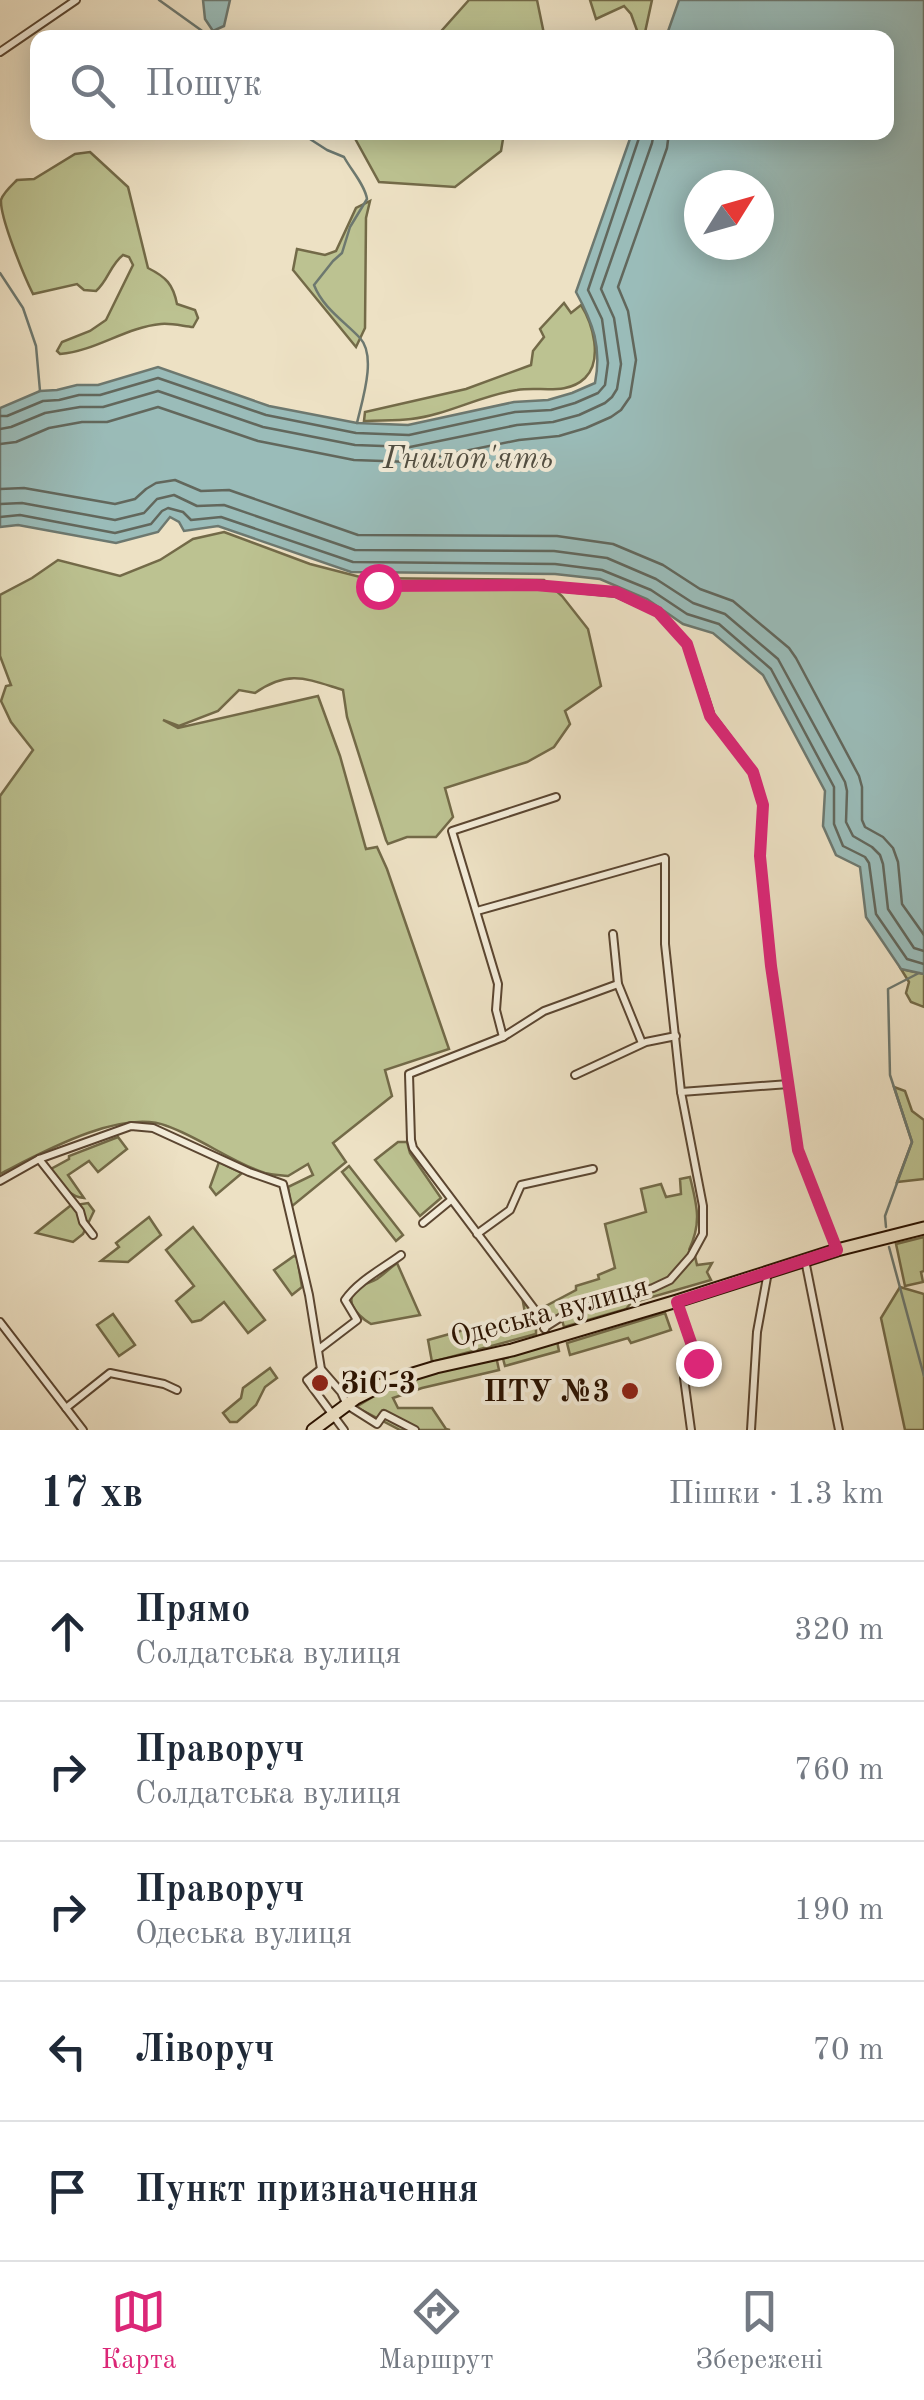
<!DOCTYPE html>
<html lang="uk">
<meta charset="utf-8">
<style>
:root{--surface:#fff;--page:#f6f6f7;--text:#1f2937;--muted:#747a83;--line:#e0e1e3;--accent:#db2777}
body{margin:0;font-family:"Old Standard TT",serif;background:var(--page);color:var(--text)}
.compass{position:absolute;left:684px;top:170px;width:90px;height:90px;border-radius:50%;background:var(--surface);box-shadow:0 5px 25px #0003;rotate:53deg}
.stop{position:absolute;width:30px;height:30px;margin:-22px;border:8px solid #db2777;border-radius:50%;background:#fff}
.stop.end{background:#db2777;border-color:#fff;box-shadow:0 2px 10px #0008}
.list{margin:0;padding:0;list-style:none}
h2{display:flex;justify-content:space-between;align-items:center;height:130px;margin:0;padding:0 40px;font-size:42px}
h2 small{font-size:32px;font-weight:400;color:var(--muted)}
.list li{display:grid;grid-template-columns:65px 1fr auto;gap:30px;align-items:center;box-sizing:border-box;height:140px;padding:0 40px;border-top:2px solid var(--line)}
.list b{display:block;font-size:38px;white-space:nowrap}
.list p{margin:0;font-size:32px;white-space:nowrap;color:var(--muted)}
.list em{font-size:32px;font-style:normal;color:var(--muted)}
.icon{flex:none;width:55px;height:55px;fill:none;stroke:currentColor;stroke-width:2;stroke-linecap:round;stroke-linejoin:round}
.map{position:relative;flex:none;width:924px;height:1430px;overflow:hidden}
.search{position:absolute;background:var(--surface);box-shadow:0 5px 25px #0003;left:30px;right:30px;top:30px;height:110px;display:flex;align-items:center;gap:25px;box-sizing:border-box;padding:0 35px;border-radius:20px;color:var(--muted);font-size:38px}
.sheet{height:830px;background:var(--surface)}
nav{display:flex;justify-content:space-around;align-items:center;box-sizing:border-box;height:140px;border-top:2px solid var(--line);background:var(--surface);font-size:28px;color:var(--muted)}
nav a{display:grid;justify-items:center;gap:5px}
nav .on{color:var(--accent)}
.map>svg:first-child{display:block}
.green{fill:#bcc291;stroke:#736a48;stroke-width:2.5}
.water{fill:#9abcb9;stroke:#6d786f;stroke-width:2.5;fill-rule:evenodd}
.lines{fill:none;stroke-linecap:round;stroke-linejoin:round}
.shore{stroke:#62675c;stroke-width:2.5}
.stream{stroke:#6d786f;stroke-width:2.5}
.street-casing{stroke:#5b4631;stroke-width:10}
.primary-casing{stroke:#2a1200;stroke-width:15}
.street{stroke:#f3ecd9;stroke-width:6}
.primary{stroke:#ede1c4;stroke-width:11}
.route{stroke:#db2777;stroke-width:12}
.poi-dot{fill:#8f2418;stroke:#f3ecd9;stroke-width:4}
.labels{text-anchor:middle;stroke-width:8;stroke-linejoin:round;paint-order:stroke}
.street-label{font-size:30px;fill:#2a1200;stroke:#f3ecd9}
.poi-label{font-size:30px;font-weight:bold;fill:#2a1200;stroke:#f3ecd9;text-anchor:start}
.water-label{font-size:32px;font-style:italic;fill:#514e41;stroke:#f3ecd9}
</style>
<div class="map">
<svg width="924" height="1430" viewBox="0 0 924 1430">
<rect width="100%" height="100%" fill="#ede1c4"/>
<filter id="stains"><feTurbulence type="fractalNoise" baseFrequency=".002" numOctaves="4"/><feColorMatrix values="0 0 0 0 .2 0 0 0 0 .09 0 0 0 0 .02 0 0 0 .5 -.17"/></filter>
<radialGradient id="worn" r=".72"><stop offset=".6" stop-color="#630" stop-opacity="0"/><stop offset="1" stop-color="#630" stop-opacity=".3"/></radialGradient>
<g class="green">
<path d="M 469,0 L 537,0 L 544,34 L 543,37 L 436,37 Z"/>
<path d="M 590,0 L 652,0 L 644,37 L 639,36 L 631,14 L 624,6 L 596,19 Z"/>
<path d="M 352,133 L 504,133 L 501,151 L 455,187 L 379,182 Z"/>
<path d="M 90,152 L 128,187 L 148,268 C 166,277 173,284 177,304 L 195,310 L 198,318 L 193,327 C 183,326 171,323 161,324 C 126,327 96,351 60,354 L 57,351 L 62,342 L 90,331 L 106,320 L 133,265 L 129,257 L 123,255 C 110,265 108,281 96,291 L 84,290 L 77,284 L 33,294 C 24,276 0,218 1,200 C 3,193 12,185 17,180 L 34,179 L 75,154 Z"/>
<path d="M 370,201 L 366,218 L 365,328 L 356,347 L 293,270 L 297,249 L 325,255 L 336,251 L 356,208 Z"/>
<path d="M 564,303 L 571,313 L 581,305 C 593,324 603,360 585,378 C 566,396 540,386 517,390 C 481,395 447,415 411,419 C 396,421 379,420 364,421 L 365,412 L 466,389 L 531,365 L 533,351 L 544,337 L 540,329 Z"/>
<path d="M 224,532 L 310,564 L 364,578 L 544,580 L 562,596 L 588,629 L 601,686 L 565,711 L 570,724 L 554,747 L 527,762 L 445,788 L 453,817 L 436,837 L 407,837 L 388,844 L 386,840 L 347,717 L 343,690 C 307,679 289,669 255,693 L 239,690 L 218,711 L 179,726 L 163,720 L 178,728 L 318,696 L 340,756 L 366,849 L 377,847 L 387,869 L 449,1049 L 385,1070 L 392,1096 L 333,1143 L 346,1162 L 291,1207 L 288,1187 L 313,1175 L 308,1164 L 288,1176 C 281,1175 272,1175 265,1173 C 231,1162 201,1138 167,1126 C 121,1108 41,1153 0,1174 L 0,796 L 33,750 L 11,722 L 1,701 L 6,686 L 11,685 L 0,656 L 0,595 L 32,578 L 58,560 L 120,576 L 160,560 L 193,539 Z"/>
<path d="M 901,969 L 924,974 L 924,1007 L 911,1002 L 906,993 L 909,982 Z"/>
<path d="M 894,1087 L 905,1091 L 912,1111 L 924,1120 L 924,1179 L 897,1182 L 912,1142 Z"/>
<path d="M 118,1137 L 127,1149 L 98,1172 L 89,1161 L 68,1175 L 84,1198 C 68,1197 60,1182 51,1169 L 69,1159 L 69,1156 Z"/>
<path d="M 398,1142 L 407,1142 L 410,1153 L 441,1198 L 420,1216 L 375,1160 Z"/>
<path d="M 219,1162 L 242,1173 L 216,1195 L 210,1187 Z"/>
<path d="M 349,1166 L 403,1235 L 396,1241 L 342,1172 Z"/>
<path d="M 690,1177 C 697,1206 702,1222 689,1250 L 693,1247 L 697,1265 L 712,1263 L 707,1272 L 711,1280 L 631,1303 L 626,1309 L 564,1327 L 562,1320 L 542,1308 L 576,1290 L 576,1286 L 599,1279 L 598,1275 L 615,1268 L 605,1224 L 646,1212 L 641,1189 L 661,1184 L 666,1197 L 681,1194 L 680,1179 Z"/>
<path d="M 88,1203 L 94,1211 L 83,1234 L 73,1242 L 36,1233 L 70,1206 Z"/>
<path d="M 149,1217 L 161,1235 L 128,1262 L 101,1261 L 119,1247 L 116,1243 Z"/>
<path d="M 193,1227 L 265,1320 L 248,1333 L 224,1302 L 201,1320 L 192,1322 L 176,1301 L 194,1286 L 166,1250 Z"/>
<path d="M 924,1237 L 924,1271 L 921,1272 L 923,1282 L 905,1286 L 896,1244 Z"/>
<path d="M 294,1256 L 297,1257 L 302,1287 L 292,1295 L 274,1270 Z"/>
<path d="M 397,1263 L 420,1315 L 371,1324 C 356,1315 341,1298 361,1286 C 366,1283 372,1282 377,1279 C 384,1274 390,1268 397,1263 Z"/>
<path d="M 900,1287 L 924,1294 L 924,1430 L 905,1430 L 881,1318 Z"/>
<path d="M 523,1302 L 536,1316 L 536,1334 L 432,1362 L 428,1340 L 525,1313 Z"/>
<path d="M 665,1313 L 671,1330 L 631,1343 L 628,1338 L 570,1355 L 567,1343 Z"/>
<path d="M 113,1314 L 135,1345 L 119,1356 L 97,1325 Z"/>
<path d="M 557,1341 L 559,1351 L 505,1366 L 502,1355 Z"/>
<path d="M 496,1356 L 499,1370 L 422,1388 L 393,1398 L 398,1408 L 432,1408 L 446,1429 L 450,1430 L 400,1430 L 356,1407 L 394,1384 Z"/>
<path d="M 270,1368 L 277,1378 L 265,1387 L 256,1405 L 237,1422 L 230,1422 L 223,1413 L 241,1398 L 243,1388 Z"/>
</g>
<g class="water">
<path d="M 203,0 L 230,0 L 224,26 L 213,31 L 205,19 Z"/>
<path d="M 679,0 L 924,0 L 924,974 L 901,969 L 866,917 L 860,867 L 836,855 L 823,826 L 825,791 L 763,675 L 713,633 L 683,624 L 647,599 L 600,579 L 555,574 L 351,572 L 218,526 L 184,531 L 179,522 L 170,517 L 158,532 L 116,543 L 18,525 L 0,527 L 0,408 L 40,391 L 57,390 L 77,385 L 98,385 L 158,367 L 269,406 L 357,423 L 408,425 L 514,402 L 548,400 L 572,393 L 595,383 C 602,347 593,323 576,292 L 632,133 L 886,132 L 886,38 L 666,37 ZM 699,185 L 759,185 L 759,245 L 699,245 Z"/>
</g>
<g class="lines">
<g class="shore">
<path d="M 0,416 L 7,416 L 43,401 L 59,400 L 79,395 L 100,395 L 158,378 L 266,415 L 356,433 L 409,435 L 515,412 L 551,410 L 575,403 L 598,393 L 605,385 L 608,363 L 602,319 L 588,290 L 641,132"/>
<path d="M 0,429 L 11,427 L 45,413 L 80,407 L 103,407 L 158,391 L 263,427 L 355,445 L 410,447 L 517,425 L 553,422 L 579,415 L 605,403 L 612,397 L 617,389 L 621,364 L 614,318 L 601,289 L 652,143 L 654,132"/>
<path d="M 0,444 L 16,442 L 49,428 L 82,422 L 107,422 L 158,407 L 258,441 L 354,460 L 411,462 L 519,440 L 559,436 L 586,428 L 611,417 L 621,410 L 630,397 L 636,360 L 628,311 L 618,287 L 667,148 L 669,132"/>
<path d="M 0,489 L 24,488 L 115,504 L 135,499 L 146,489 L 156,483 L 175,480 L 201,491 L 229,490 L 358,535 L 557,536 L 613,544 L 663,565 L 700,589 L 733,601 L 789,648 L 796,658 L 859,776 L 862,787 L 862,820 L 865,827 L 883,837 L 893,848 L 898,862 L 902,904 L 924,935"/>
<path d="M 0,504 L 22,503 L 115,520 L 144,513 L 157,499 L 174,495 L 197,506 L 224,505 L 355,550 L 554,551 L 607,558 L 656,579 L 693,603 L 725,614 L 778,659 L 845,782 L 847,791 L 846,822 L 853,836 L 872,847 L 880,855 L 883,864 L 888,909 L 914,948 L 924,951"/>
<path d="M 0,517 L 20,515 L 115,533 L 151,524 L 162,511 L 168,508 L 183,512 L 191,520 L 221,517 L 353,562 L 555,564 L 602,570 L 651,590 L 687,614 L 719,624 L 771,669 L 834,787 L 834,824 L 843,846 L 865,857 L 869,863 L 876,914 L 907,959 L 924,964"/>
</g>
<g class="stream">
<path d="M 159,0 L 212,38"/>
<path d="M 299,132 L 327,150 L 344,157 C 351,170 365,185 367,199 L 350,227 L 342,253 L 333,261 L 314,285 C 323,308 344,321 360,338 C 377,356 362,401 357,423"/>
<path d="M 0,273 L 23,308 L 36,346 L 40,391"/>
<path d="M 886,1227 L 885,1216 L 912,1142 L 890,1075 L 888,989 L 919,973"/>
<path d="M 889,1247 L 924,1376"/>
</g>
<defs>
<g id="street">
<path d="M 0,52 L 76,0"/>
<path d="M 378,586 L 535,585 L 616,593 L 658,612 L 687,644 L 711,716 L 753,772 L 763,805 L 760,856 L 771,966 L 798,1150 L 837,1249"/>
<path d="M 477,911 L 665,858 L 665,944 L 681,1092 L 703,1206 L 703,1234 L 691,1256 L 670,1280 L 653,1288 L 566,1314 L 544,1328"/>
<path d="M 613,934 L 618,984 L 642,1043"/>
<path d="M 503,1037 L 496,1010 L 498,984 L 452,831 L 556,797"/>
<path d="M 575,1075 L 646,1042 L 676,1036"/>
<path d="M 681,1092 L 789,1084"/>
<path d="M 39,1159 L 80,1211 L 83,1222 L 93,1235"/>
<path d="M 0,1181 L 39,1159 L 131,1126 L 153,1128 L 249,1172 L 283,1184 L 309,1295 L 321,1369 L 341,1392 L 347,1405 L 377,1424 L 384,1414 L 415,1430"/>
<path d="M 423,1223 L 451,1200"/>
<path d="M 477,1234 L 510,1210 L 521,1185 L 593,1169"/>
<path d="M 805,1260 L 839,1430"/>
<path d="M 677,1303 L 698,1363 L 695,1373 L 684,1378 L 691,1430"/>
<path d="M 0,1322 L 83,1430"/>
<path d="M 545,1329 L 538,1314 L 413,1148 L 411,1140 L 409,1074 L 503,1037 L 544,1011 L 618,984"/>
<path d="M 319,1349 L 357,1320 L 345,1300 C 358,1281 382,1269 401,1255"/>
<path d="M 321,1369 L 307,1380 L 344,1430"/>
<path d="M 66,1408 L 110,1373 L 164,1384 L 177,1390"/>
<path d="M 751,1430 L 757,1332 L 768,1272"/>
</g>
<path id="primary" d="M 313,1430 L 356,1398 L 390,1381 L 436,1367 L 512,1350 L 677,1301 L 837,1250 L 924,1228"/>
</defs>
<use href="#street" class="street-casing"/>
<use href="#primary" class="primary-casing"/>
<use href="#street" class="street"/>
<use href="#primary" class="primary"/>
</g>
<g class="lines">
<path class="route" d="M 378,586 L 535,585 L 616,592 L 658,612 L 687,644 L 710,716 L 753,772 L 763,805 L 760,856 L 771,966 L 798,1150 L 837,1250 L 677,1302 L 698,1363"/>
</g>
<g class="poi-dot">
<circle cx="320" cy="1383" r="10"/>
<circle cx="630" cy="1391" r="10"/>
</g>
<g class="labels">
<g class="street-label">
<text transform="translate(549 1311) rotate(-15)" y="10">Одеська вулиця</text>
</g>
<g class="poi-label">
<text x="340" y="1393">ЗіС-3</text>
<text x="610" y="1401" text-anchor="end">ПТУ №3</text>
</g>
<g class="water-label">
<text x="468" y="468">Гнилоп'ять</text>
</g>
</g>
<rect width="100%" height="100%" filter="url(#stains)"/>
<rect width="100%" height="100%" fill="url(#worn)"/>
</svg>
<svg class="compass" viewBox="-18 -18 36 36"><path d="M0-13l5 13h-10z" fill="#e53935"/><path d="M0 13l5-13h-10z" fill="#747a83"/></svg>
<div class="stop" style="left:378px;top:586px"></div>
<div class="stop end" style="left:698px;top:1363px"></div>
<div class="search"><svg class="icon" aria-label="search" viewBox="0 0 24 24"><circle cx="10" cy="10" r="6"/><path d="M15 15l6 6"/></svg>Пошук</div>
</div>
<section class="sheet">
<h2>17 хв<small>Пішки · 1.3 km</small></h2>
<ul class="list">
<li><svg class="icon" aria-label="ahead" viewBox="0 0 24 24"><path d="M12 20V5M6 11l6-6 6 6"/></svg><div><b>Прямо</b><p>Солдатська вулиця</p></div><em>320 m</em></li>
<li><svg class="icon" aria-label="right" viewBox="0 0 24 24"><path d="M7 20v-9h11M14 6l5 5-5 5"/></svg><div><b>Праворуч</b><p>Солдатська вулиця</p></div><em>760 m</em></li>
<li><svg class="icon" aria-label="right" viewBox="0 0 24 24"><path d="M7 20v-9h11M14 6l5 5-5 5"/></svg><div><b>Праворуч</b><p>Одеська вулиця</p></div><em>190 m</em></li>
<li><svg class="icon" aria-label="left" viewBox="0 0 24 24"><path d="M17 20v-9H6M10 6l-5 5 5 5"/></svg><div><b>Ліворуч</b></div><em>70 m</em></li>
<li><svg class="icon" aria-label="arrive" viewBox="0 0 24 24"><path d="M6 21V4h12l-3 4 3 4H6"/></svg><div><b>Пункт призначення</b></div></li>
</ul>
</section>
<nav>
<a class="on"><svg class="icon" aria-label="map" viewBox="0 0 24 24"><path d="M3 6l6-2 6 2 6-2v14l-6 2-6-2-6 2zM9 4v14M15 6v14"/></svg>Карта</a>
<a><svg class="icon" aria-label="directions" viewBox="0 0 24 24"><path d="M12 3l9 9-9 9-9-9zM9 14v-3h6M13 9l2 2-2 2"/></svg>Маршрут</a>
<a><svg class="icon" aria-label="saved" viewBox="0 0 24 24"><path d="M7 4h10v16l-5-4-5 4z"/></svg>Збережені</a>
</nav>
